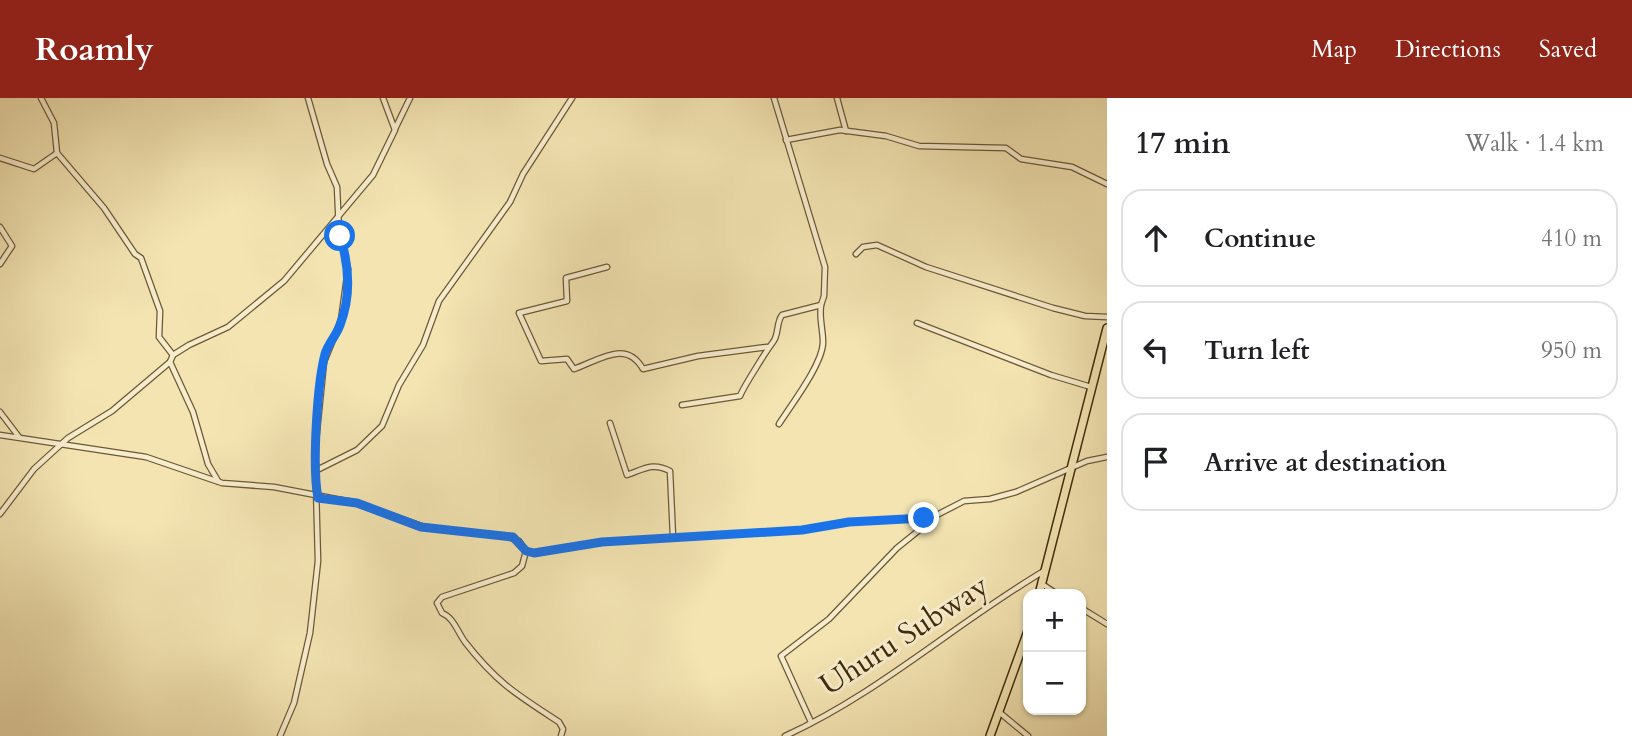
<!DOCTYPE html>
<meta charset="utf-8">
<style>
:root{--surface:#fff;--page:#f6f6f6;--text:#202124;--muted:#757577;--line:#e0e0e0;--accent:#8f2418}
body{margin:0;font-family:Cardo,serif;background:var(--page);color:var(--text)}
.controls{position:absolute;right:21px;bottom:21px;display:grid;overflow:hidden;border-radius:14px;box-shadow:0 2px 5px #0004}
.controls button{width:63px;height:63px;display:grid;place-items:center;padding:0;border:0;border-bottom:2px solid var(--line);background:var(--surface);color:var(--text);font:35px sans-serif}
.stop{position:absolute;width:21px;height:21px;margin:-16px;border:5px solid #1a73e8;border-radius:50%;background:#fff}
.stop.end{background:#1a73e8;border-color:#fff;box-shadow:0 2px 7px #0008}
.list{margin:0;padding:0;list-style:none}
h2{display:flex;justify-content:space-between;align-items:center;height:91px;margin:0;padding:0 28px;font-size:30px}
h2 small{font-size:23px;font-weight:400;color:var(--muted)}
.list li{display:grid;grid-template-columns:46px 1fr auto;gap:21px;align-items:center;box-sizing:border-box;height:98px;margin:0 14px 14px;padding:0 14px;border:2px solid var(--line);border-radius:21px}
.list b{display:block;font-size:26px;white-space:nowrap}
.list em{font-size:23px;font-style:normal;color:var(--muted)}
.icon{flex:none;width:38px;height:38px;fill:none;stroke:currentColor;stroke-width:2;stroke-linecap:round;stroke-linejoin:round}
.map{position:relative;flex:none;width:1107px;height:638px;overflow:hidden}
header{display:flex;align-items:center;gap:42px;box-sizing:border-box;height:98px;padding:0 35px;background:var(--accent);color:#fff}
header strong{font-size:33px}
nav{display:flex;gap:38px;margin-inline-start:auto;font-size:24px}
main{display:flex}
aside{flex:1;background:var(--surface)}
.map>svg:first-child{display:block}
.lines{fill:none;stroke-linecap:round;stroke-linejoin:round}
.minor-casing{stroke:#6d5936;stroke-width:7}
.primary-casing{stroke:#402b0d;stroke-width:10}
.minor{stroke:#f7edcd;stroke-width:4.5}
.primary{stroke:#f3e4b2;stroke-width:7}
.route{stroke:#1a73e8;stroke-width:9}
.labels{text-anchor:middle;stroke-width:6;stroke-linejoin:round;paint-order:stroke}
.street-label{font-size:30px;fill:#402b0d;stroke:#f7edcd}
</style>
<header>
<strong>Roamly</strong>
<nav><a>Map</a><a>Directions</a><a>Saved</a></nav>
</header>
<main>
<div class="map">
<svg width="1107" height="638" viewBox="0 0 1107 638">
<rect width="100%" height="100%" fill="#f3e4b2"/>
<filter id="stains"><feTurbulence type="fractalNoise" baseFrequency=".00286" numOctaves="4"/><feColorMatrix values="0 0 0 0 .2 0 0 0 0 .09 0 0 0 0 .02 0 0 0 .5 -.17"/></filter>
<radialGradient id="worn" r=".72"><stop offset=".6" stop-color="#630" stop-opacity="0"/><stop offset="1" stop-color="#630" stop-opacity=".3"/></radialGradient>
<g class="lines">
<defs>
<g id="minor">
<path d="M 41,0 L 54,25 L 57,55 L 104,110 L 135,156 L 141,160 L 160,213 L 159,239 L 173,257"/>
<path d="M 837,0 L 846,33"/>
<path d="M 395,31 L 410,0"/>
<path d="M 786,42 L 840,32 L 886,38 L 919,48 L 1006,50 L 1021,61 L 1072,69 L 1107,86"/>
<path d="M 0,60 L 34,71 L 57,55"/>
<path d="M 0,129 L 12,148 L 0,166"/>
<path d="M 856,156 L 863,149 L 877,147 L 926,169 L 1053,210 L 1085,218 L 1107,219"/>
<path d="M 607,169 L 566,180 L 567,203 L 519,215 L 541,263 L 567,261 L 574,271 C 600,262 626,241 643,271 L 698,258 L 767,249"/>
<path d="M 917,225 L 1051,277 L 1091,289"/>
<path d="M 682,307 L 740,298 C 744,288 767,252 773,244 C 779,237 776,225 782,217 L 821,207 L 824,198 L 825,169 L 774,0"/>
<path d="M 0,314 L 19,339"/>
<path d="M 610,325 L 627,377 C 644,371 653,364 670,373 L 673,439"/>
<path d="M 779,326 C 791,307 822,267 823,245 C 823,231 819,221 821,207"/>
<path d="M 0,337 L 146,359 L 222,385 L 274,389 L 357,405 L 427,430 L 506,438 L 519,443 L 526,453 L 534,455 L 602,444 L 802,432 L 849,424 L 933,419 L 964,403 L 990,401 L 1016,394 L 1087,363 L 1107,359"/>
<path d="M 315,373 L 357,352 L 382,328 L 399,287 L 423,247 L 439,203 L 510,104 L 523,76 L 572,0"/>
<path d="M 218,383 L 208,366 L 193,314 L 170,264 L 173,257 L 189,247 L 228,229 L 284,183 L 373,77 L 395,32 L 383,0"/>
<path d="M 0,416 L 34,371 L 68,340 L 112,313 L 170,264"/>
<path d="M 526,453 L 522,468 L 514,475 L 442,499 L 437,505 L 442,515 C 454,520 457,533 465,544 C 497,585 516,596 559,624 L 563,631 L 561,638"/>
<path d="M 1042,486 L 1057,496"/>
<path d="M 1081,510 L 1107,526"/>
<path d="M 999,614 L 1028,638"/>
<path d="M 811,624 L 781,558 L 829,521 L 897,450 L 933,421"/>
<path d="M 280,638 L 294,605 L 310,535 L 318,463 L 315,353 L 324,264 L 341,222 L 348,171 L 339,133 L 337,89 L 327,66 L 308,0"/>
<path d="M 785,638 C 878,596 956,525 1044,473"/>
</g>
<g id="primary">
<path d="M 1039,496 L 1107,230"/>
<path d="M 990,638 L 1028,533"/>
</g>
</defs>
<use href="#minor" class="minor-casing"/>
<use href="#primary" class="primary-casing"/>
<use href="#minor" class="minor"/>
<use href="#primary" class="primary"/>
</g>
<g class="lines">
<path class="route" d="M 340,138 C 349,167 351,199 340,227 C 336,238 328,246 325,256 C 317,287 312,369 318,400 L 357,405 L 421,429 L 513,439 L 526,453 L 534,455 L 602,444 L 802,432 L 849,424 L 924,420"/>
</g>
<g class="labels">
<g class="street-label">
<text transform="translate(904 537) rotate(-33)" y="10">Uhuru Subway</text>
</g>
</g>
<rect width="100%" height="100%" filter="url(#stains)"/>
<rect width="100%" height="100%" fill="url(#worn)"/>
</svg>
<div class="controls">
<button>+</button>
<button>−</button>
</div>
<div class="stop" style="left:340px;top:138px"></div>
<div class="stop end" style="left:924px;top:420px"></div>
</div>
<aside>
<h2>17 min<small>Walk · 1.4 km</small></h2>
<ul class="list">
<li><svg class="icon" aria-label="ahead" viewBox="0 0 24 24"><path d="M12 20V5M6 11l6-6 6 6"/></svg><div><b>Continue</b></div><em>410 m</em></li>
<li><svg class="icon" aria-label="left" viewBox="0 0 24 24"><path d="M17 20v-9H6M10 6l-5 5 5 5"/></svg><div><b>Turn left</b></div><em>950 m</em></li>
<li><svg class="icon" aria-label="arrive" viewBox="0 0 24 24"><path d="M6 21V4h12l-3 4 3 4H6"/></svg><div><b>Arrive at destination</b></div></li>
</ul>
</aside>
</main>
